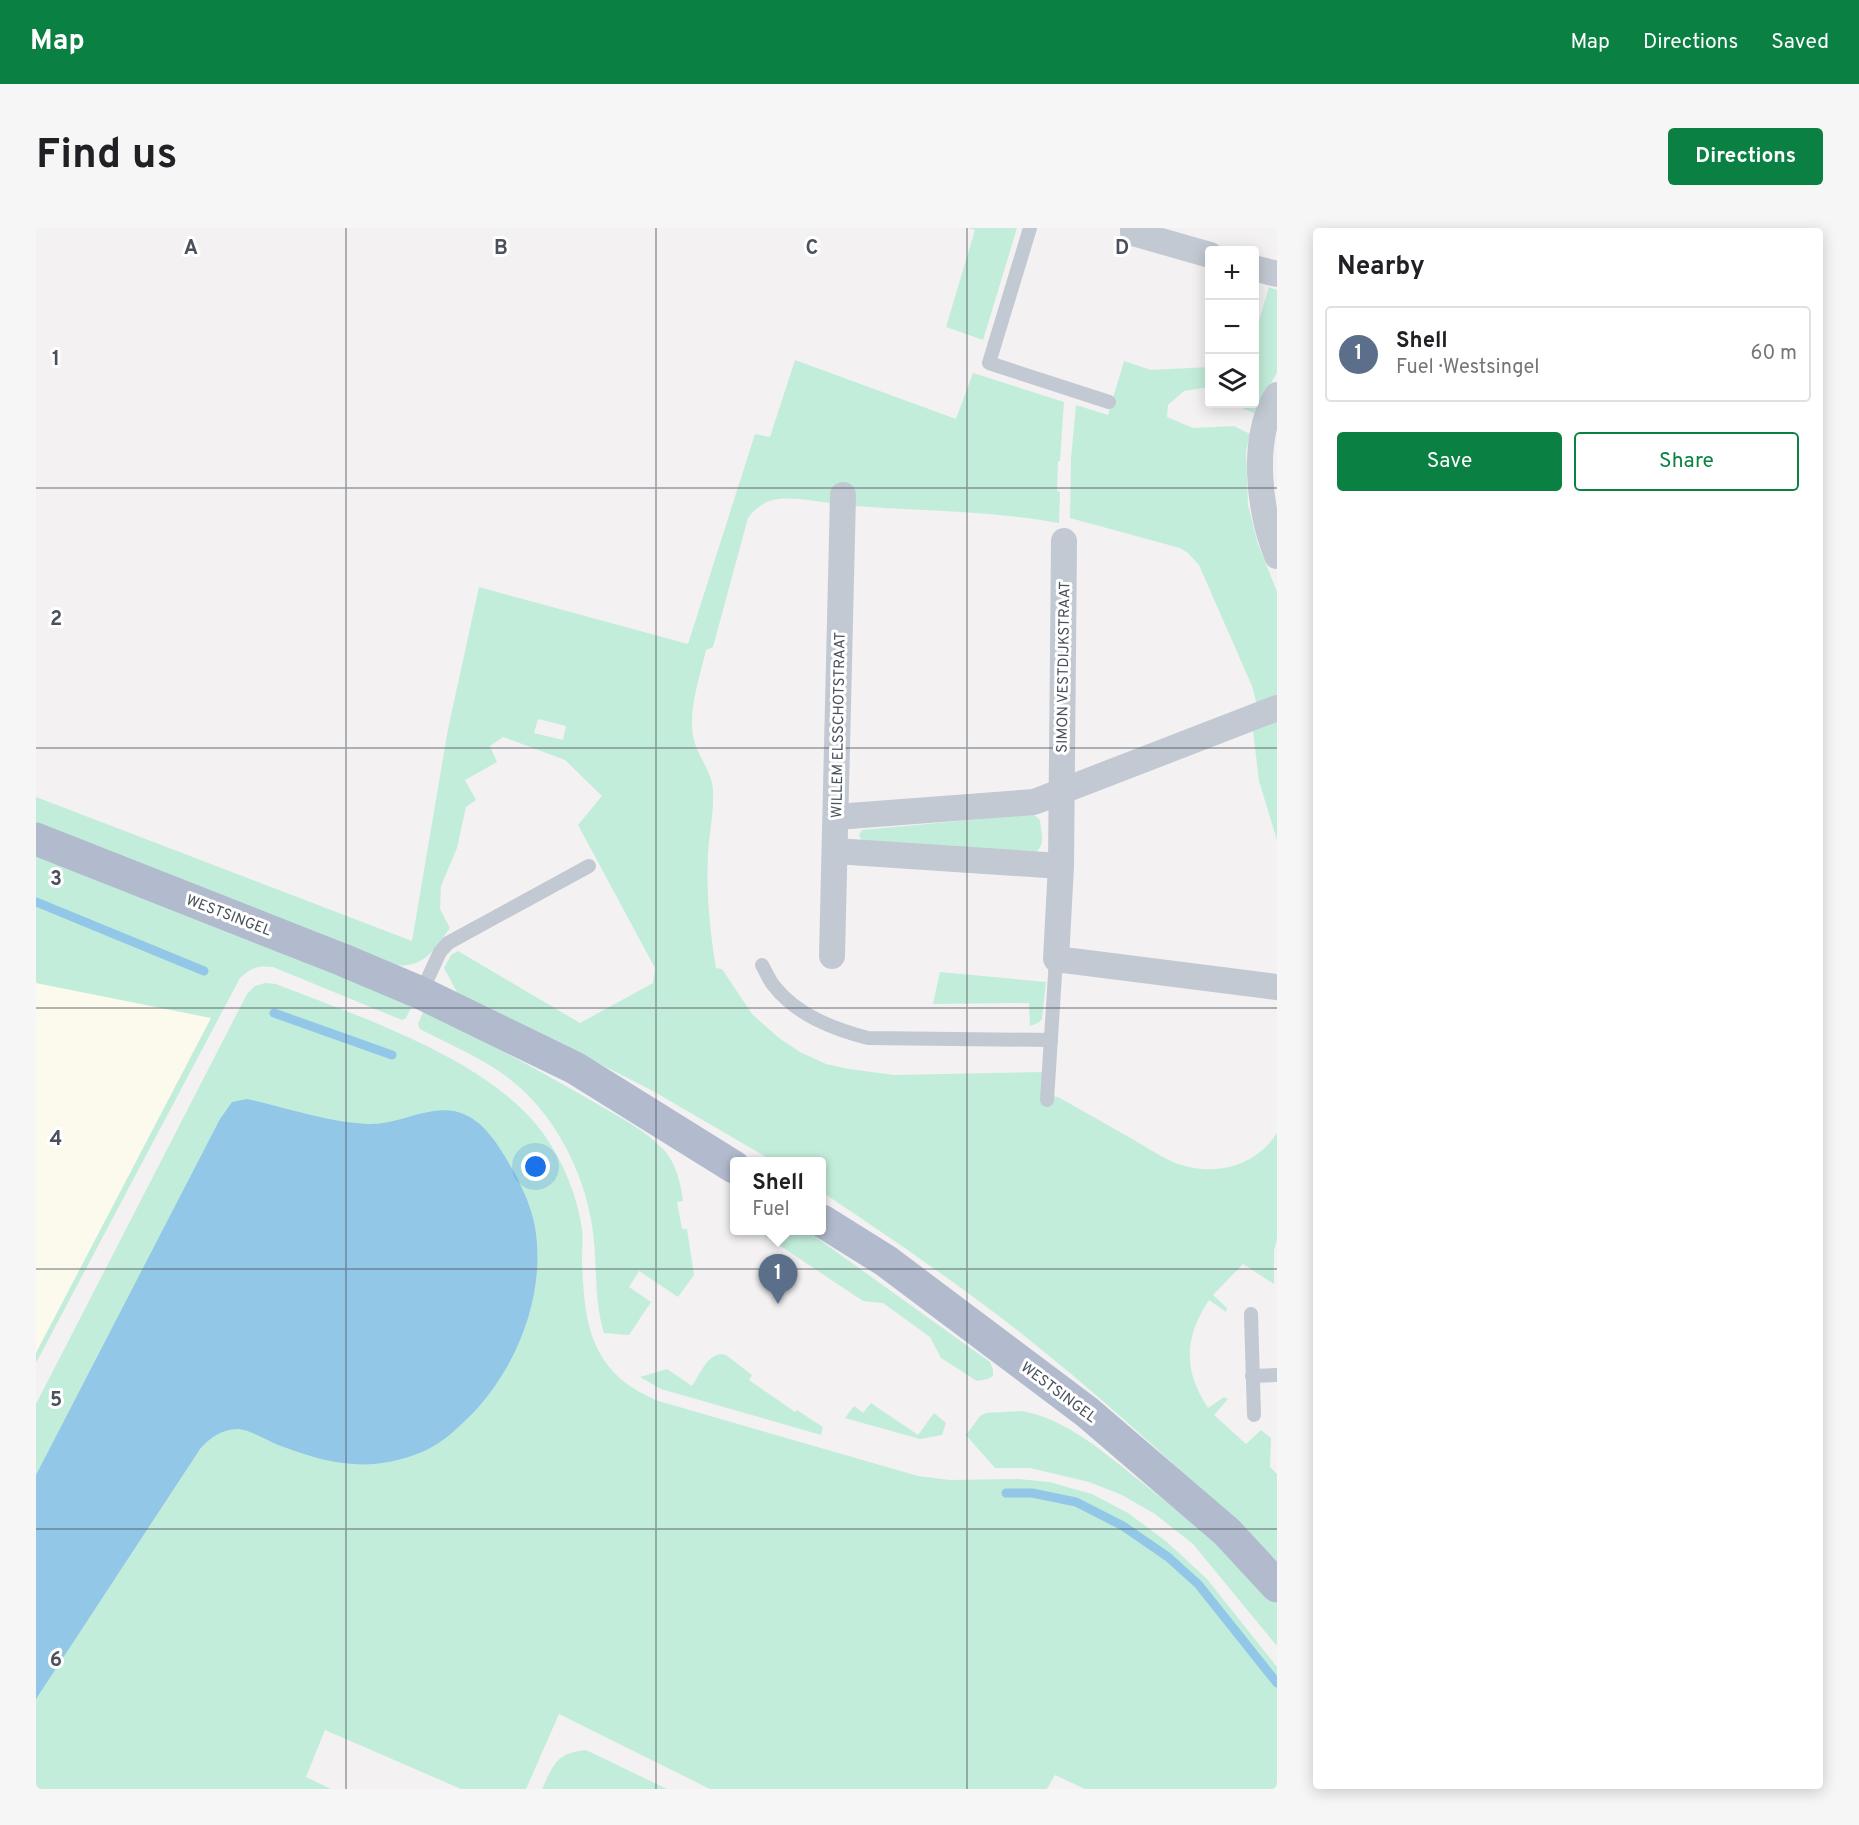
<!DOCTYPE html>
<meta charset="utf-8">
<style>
:root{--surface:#fff;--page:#f6f6f6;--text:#202124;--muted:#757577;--line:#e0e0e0;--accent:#0b8043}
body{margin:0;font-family:Overpass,sans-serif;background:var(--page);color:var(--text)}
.controls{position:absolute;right:18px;top:18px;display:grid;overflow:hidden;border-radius:6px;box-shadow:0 3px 15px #0003}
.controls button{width:54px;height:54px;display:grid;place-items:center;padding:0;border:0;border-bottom:2px solid var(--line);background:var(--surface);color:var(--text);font:30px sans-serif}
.you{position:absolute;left:500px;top:939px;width:21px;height:21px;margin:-15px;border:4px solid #fff;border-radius:50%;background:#1a73e8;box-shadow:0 0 0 9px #1a73e833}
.badge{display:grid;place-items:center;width:39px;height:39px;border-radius:50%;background:var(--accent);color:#fff;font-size:20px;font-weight:700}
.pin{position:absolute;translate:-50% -50px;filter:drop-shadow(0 2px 3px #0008)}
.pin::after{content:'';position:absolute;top:32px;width:21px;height:18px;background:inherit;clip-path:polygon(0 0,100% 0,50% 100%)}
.popup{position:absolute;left:694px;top:929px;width:96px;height:78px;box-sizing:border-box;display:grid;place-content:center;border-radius:6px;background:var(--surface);filter:drop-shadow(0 2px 4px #0005);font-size:20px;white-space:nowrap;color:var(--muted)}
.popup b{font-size:22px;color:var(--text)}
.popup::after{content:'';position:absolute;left:50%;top:100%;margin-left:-12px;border:12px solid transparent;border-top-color:var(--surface)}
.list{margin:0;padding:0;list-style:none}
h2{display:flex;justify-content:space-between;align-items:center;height:78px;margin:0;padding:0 24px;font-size:26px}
h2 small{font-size:20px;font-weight:400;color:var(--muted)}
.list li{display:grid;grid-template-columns:39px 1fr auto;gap:18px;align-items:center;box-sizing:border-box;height:96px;margin:0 12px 12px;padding:0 12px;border:2px solid var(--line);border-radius:6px}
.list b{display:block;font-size:22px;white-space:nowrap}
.list p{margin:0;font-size:20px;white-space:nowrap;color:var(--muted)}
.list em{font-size:20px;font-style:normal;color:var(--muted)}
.actions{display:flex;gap:12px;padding:18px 24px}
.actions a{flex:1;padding:14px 0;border:2px solid var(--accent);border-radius:6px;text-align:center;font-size:21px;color:var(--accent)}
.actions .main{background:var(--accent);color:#fff}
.icon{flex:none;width:33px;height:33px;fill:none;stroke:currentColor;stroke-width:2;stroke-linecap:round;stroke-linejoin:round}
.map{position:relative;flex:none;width:1241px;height:1561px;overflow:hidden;border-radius:6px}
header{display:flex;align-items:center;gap:36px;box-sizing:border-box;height:84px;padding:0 30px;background:var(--accent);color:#fff}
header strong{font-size:28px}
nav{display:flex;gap:33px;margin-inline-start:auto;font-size:21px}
.intro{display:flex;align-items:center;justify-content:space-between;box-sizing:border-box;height:144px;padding:0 36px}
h1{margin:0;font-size:42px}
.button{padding:15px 27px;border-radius:6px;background:var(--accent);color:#fff;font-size:21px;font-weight:700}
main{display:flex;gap:36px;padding:0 36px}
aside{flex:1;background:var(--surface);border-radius:6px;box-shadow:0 3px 15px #0003}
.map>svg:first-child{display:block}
.commercial{fill:#fcfaec}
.green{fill:#c3eddb;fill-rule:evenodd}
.water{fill:#92c7e8}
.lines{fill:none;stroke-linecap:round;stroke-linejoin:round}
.stream{stroke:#92c7e8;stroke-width:9}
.service{stroke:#c2c9d2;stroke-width:14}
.minor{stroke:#c2c9d2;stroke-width:26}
.primary{stroke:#b2bbce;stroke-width:33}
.grid{fill:none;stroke:#4a515d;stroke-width:1.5;stroke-opacity:0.55}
.labels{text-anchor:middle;stroke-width:6;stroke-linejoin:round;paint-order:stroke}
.street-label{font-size:15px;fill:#4a515d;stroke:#fff}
.grid-label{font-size:20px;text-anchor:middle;font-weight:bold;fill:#4a515d;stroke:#fff;stroke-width:6;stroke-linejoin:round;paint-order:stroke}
</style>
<header>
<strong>Map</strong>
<nav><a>Map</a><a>Directions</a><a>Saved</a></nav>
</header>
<div class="intro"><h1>Find us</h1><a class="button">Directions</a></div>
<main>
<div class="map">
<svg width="1241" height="1561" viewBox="0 0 1241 1561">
<rect width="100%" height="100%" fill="#f3f1f1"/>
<path class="commercial" d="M 0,755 L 176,790 L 0,1125 Z"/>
<g class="green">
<path d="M 932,0 L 981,0 L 947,112 L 910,99 L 939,2 Z"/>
<path d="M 1233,59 L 1241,62 L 1241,145 L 1226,169 L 1220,186 L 1206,180 L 1207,176 L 1218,176 L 1219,106 Z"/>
<path d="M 759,132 L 920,191 L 937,145 L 1028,174 L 1024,233 L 1022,233 L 1021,263 L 1024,264 L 1023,295 C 956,283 887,283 819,278 C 795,277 759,267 737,272 C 727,274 718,282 712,290 L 677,419 L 670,422 C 664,449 651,484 658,512 C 662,529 677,545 677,563 C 678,585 673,605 672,627 C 670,665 674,703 680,740 L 686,741 L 716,786 L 743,810 L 764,824 L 790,836 L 813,841 L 858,847 L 1008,844 L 1007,867 L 1022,869 C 1045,882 1068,895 1091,908 C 1105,916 1120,926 1135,933 C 1173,950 1218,941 1241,905 L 1241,1011 L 1238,1023 L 1238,1056 L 1207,1036 L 1177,1067 L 1191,1080 L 1190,1084 L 1173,1072 C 1148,1110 1147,1142 1172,1180 L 1188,1169 L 1192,1171 L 1178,1187 L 1210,1216 L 1225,1202 L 1235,1210 L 1234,1239 L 1241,1246 L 1241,1336 C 1156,1251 1067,1169 972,1095 C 912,1049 849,1006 786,964 L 786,934 L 737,933 L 617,863 L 476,791 L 422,766 L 408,740 L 415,727 L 422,723 L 544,795 L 617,755 L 619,740 L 542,597 L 566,568 L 529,532 L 467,509 L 454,518 L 461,534 L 429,552 L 440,572 L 430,579 L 421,620 L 405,658 L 404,681 L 414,700 C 398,722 388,741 357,737 L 0,597 L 0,569 L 376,713 L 412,501 L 443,359 L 652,416 L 719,206 L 734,209 ZM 502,491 L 530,498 L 527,512 L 498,505 Z"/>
<path d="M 1088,133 L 1115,142 L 1173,139 L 1173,159 L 1148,163 L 1132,177 L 1131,189 L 1157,200 L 1198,198 L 1214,206 L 1210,223 L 1212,277 L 1222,316 L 1241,364 L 1241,468 L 1221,477 L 1216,458 L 1163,337 L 1152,325 L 1144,320 L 1034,290 L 1035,230 L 1040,177 L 1072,187 Z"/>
<path d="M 1241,493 L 1241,612 L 1223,553 L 1217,503 Z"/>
<path d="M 997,586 L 1004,592 C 1005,606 1011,620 996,626 L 826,613 L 823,607 L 826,602 Z"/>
<path d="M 0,627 L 249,723 L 376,778 L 370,790 L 366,792 L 237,739 C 223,737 214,740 204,750 L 0,1135 L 0,1125 L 175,790 L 0,755 Z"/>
<path d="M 904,744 L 1010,754 L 1006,791 L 1002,795 L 994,798 L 993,775 L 897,776 Z"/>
<path d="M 229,755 L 240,756 C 324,789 453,831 507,905 C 527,933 541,967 546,1001 C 547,1012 546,1023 546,1033 C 548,1080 550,1125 591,1156 C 599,1162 610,1167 619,1172 L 882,1248 L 914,1252 L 982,1251 L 1013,1254 L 1056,1266 L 1092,1285 L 1131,1314 L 1171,1351 L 1241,1439 L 1241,1561 L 1049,1561 L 1019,1547 L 1011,1561 L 674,1561 L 523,1486 L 490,1561 L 425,1561 L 289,1502 L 270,1549 L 295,1561 L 0,1561 L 0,1176 L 211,766 L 219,758 Z"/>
<path d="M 388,782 C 445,811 501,841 556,873 C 581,888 608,901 628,922 C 640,935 645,956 647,973 L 641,974 L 646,1001 L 651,1001 L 658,1047 L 642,1069 L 603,1043 L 593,1059 L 615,1074 L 593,1107 L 568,1105 C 557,1070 562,1033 556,997 C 547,939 514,877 464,844 C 439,827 411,815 384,801 L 382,796 Z"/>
<path d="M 722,1003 L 769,1003 L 774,1005 L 954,1134 L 957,1142 L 957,1148 L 952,1151 L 941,1153 L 905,1130 L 894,1109 L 847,1075 L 827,1073 Z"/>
<path d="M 684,1126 L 690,1127 L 716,1147 L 713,1152 L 759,1184 L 761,1182 L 787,1199 L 785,1207 L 625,1161 L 604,1149 L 631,1141 L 656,1158 C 664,1146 670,1129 684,1126 Z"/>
<path d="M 835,1175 L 882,1207 L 898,1185 L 910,1195 L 906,1207 L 884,1211 L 809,1190 L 818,1178 L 827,1185 Z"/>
<path d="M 986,1183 C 1029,1190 1070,1226 1104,1253 C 1152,1291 1199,1330 1241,1376 L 1241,1418 L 1157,1316 L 1119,1286 L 1086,1267 L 1053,1254 L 994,1240 L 959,1240 L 930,1207 L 944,1188 L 950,1185 Z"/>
<path d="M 550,1522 L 631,1561 L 506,1561 C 518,1536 520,1525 550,1522 Z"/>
</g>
<path class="water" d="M 211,871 C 251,880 290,894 331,896 C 367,898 403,868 437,891 C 452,901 462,917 471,932 C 483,952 495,976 499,999 C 510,1064 483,1135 439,1183 C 424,1198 406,1216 386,1224 C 334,1245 296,1237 245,1218 C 234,1214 214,1202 203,1201 C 188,1200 173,1210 164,1221 L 0,1471 L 0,1247 L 184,891 L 196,874 Z"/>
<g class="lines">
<g class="stream">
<path d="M 0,674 L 168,743"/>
<path d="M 238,785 L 356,827"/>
<path d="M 970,1265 L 996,1265 L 1040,1274 L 1087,1298 L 1132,1329 L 1162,1356 L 1241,1455"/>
</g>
<g class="service">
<path d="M 994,0 L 953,135 L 1073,174"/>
<path d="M 726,737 C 730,744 733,752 738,758 C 761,787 797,801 832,810 L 1015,812"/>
<path d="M 385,765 L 404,724 L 412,715 L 553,638"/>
<path d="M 1011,872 L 1020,731"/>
<path d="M 1215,1086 L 1218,1187"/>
<path d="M 1216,1148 L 1241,1147"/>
</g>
<g class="minor">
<path d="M 1097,0 L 1097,5 L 1174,27"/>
<path d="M 1218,40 L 1241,46"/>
<path d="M 1241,167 C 1214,211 1223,282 1241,328"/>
<path d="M 1028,313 L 1025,638 L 1020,731 L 1241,759"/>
<path d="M 800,589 L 998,574 L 1241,480"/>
<path d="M 799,623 L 1025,638"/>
<path d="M 796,728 L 807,267"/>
</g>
<g class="primary">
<path d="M 0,611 L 307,732 L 385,765 L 539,840 L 698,939"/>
<path d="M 786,993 L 850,1033 L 1051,1184 L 1191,1304 L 1241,1358"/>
</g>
</g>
<path class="grid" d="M 310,0 L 310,1561M 620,0 L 620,1561M 931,0 L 931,1561M 0,260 L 1241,260M 0,520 L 1241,520M 0,780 L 1241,780M 0,1041 L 1241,1041M 0,1301 L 1241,1301"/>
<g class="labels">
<g class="street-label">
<text transform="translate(1027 439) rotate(-89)" y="5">SIMON VESTDIJKSTRAAT</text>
<text transform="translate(802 497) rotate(-89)" y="5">WILLEM ELSSCHOTSTRAAT</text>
<text transform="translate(193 687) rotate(21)" y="5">WESTSINGEL</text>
<text transform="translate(1023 1164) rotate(37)" y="5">WESTSINGEL</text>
</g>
</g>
<g class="grid-label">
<text x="155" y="26">A</text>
<text x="465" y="26">B</text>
<text x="776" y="26">C</text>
<text x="1086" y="26">D</text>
<text x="20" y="137">1</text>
<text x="20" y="397">2</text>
<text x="20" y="657">3</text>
<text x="20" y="917">4</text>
<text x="20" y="1178">5</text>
<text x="20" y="1438">6</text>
</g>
</svg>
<div class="controls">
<button>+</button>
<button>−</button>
<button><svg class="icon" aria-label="layers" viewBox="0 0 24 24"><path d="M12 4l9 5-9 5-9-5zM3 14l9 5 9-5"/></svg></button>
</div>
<div class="you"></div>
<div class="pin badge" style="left:742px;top:1076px;background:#5c6f8a">1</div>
<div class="popup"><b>Shell</b>Fuel</div>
</div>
<aside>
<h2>Nearby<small></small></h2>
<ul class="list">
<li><span class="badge" style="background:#5c6f8a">1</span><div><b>Shell</b><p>Fuel · Westsingel</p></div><em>60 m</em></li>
</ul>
<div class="actions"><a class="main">Save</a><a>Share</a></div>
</aside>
</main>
